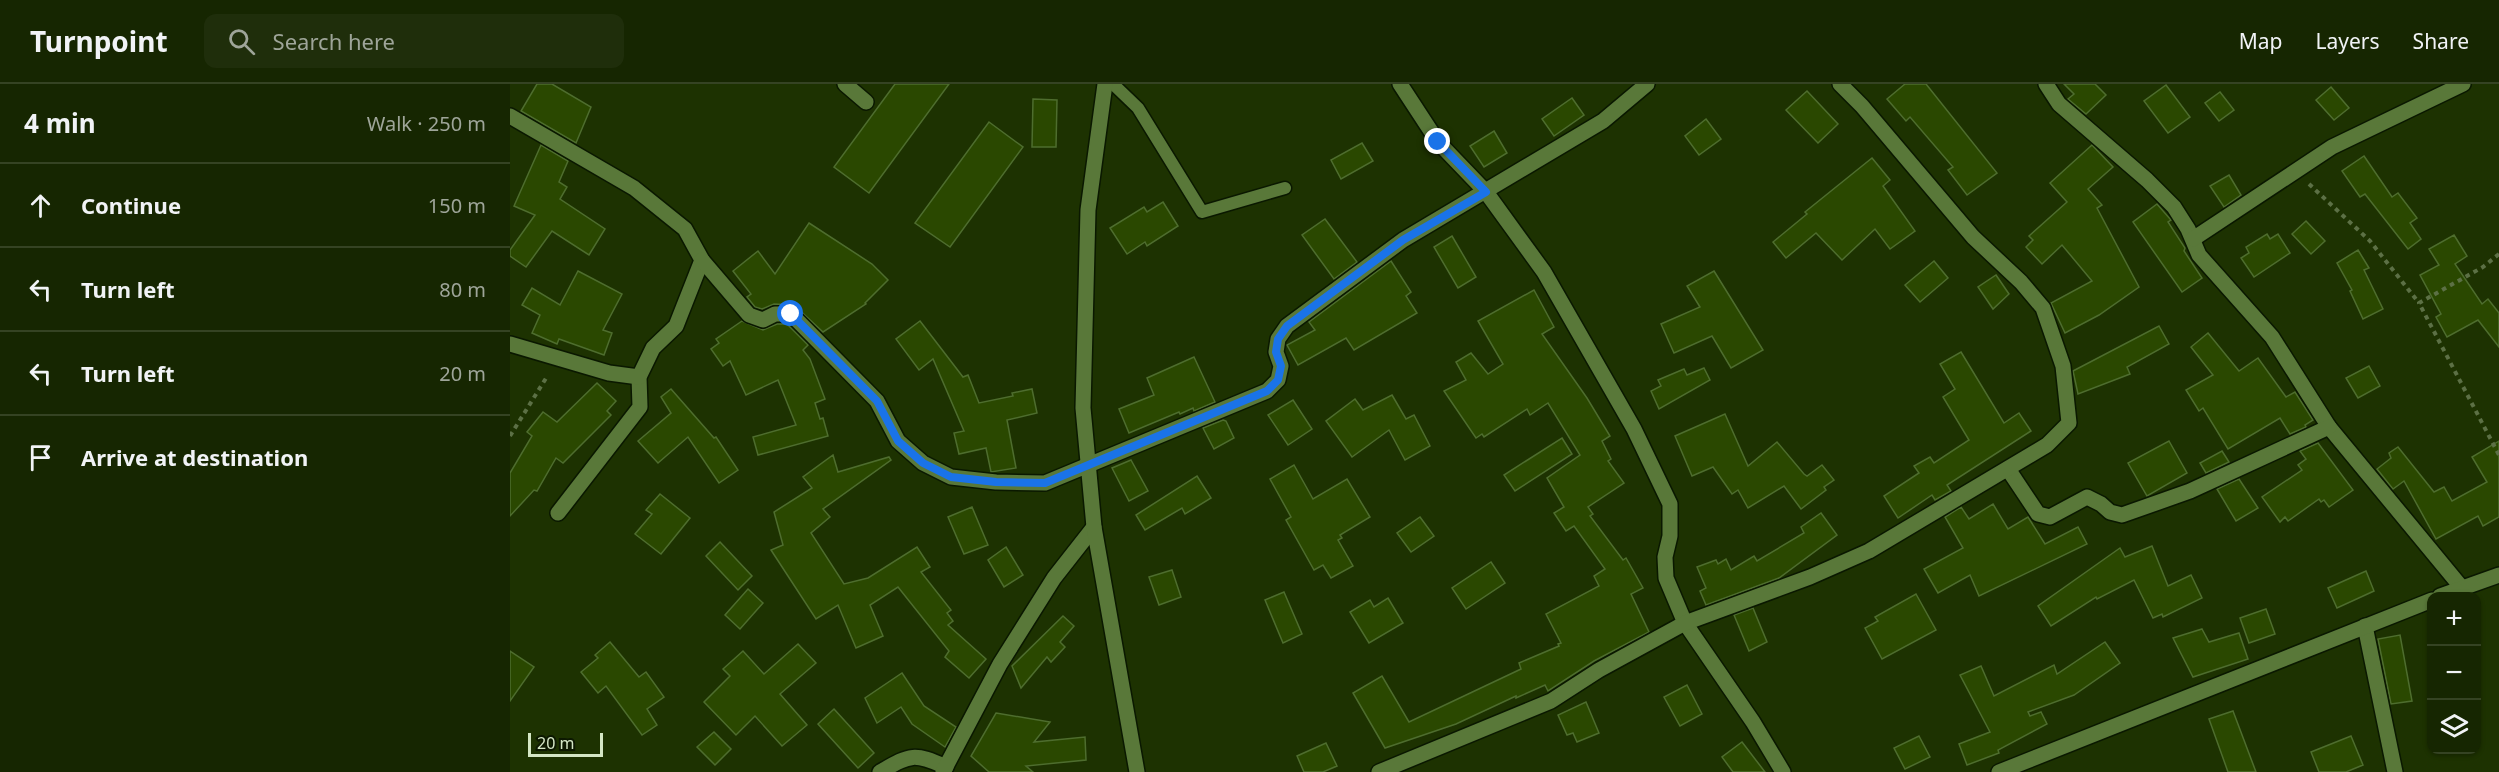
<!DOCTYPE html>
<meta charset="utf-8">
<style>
:root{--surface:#162601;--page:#1f2e0b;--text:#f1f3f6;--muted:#9ea599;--line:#354323}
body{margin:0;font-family:"Noto Sans",sans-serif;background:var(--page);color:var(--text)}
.controls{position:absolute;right:18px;bottom:18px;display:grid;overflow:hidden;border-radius:12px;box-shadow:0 2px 4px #0004}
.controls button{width:54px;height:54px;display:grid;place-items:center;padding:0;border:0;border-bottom:2px solid var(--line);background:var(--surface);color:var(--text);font:30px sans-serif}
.scale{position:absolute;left:18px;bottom:15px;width:75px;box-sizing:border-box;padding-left:6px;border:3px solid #d4e6c5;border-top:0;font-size:16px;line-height:21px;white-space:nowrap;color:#d4e6c5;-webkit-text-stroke:4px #0c1801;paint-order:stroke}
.stop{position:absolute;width:18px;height:18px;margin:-14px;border:4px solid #1a73e8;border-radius:50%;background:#fff}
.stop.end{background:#1a73e8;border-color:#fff;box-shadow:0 2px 6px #0008}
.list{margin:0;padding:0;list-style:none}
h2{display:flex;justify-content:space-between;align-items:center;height:78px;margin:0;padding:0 24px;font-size:26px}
h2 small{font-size:20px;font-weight:400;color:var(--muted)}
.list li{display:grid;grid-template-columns:39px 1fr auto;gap:18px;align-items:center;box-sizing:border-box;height:84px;padding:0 24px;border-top:2px solid var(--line)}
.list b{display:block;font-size:22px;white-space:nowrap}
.list em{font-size:20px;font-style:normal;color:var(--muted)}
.icon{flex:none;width:33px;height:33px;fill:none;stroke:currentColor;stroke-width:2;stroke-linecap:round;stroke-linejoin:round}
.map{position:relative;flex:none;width:1989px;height:688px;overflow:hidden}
header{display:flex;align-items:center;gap:36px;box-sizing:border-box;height:84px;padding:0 30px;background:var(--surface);border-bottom:2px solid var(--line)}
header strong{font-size:28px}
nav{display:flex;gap:33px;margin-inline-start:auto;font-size:21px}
.search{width:420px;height:54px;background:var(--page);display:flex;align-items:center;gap:15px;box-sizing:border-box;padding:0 21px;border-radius:12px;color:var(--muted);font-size:22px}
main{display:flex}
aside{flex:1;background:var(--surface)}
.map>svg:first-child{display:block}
.building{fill:#2a4800;stroke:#4e6d2e;stroke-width:1.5}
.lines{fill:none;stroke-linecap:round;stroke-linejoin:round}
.lane-casing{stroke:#0a1800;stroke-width:15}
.street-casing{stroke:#0a1800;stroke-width:18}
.secondary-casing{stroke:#0a1800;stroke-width:18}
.path{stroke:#5c7045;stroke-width:4;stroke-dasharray:4.5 4.5;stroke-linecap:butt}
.lane{stroke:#597839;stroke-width:12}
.street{stroke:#597839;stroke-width:15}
.secondary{stroke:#597839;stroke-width:15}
.route{stroke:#1a73e8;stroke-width:8}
</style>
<header>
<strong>Turnpoint</strong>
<div class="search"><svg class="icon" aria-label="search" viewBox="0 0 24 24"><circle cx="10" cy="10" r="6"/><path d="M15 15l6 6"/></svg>Search here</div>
<nav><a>Map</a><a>Layers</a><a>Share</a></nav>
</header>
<main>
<aside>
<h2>4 min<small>Walk · 250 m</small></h2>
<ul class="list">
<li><svg class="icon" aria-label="ahead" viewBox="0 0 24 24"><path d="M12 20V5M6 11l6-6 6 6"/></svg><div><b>Continue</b></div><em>150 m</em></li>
<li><svg class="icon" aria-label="left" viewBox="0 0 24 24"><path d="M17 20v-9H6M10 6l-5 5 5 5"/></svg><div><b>Turn left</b></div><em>80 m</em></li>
<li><svg class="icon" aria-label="left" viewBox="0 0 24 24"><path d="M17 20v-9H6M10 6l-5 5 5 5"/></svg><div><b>Turn left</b></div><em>20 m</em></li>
<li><svg class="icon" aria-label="arrive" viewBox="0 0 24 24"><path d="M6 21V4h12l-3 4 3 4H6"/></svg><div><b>Arrive at destination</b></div></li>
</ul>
</aside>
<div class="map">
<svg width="1989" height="688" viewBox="0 0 1989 688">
<rect width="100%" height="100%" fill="#1d3201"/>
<g class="building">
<path d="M 27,0 L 42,0 L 81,23 L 66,59 L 11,27 Z"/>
<path d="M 385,0 L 439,0 L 359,109 L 324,83 Z"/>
<path d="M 1395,0 L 1416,0 L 1487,89 L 1457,111 L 1438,86 L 1443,83 L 1400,33 L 1396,37 L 1377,15 Z"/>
<path d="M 1554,0 L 1585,0 L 1596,11 L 1576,30 L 1558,15 L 1564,10 Z"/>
<path d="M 1656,1 L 1680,33 L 1658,49 L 1634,17 Z"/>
<path d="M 1821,3 L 1839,24 L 1824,36 L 1806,16 Z"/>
<path d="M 1297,7 L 1328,40 L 1308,59 L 1276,26 Z"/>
<path d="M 1710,8 L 1724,26 L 1709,37 L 1695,19 Z"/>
<path d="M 1062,14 L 1074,31 L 1044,52 L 1032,35 Z"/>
<path d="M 523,15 L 547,16 L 546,63 L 522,63 Z"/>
<path d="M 1196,35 L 1211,55 L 1189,71 L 1175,52 Z"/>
<path d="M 479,38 L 513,63 L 440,163 L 405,139 Z"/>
<path d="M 984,47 L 997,69 L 974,83 L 960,62 Z"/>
<path d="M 852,59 L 863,77 L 831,95 L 821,76 Z"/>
<path d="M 31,61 L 58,77 L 49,98 L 57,103 L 50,115 L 95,145 L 79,171 L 42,147 L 16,183 L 0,172 L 0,166 L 25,131 L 4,122 Z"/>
<path d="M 1582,61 L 1603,83 L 1578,105 L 1592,121 L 1587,124 L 1629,203 L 1589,231 L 1555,249 L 1541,219 L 1582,197 L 1552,161 L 1532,180 L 1516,163 L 1523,156 L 1519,152 L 1557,118 L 1540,99 Z"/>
<path d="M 1854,72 L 1882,113 L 1888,109 L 1907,134 L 1900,139 L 1911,155 L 1898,165 L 1855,110 L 1850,113 L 1832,87 Z"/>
<path d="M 1362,74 L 1380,96 L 1373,102 L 1405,147 L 1380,165 L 1365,145 L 1332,176 L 1306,149 L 1276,174 L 1263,158 L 1297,130 L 1295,128 Z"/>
<path d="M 1719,91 L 1731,111 L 1714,123 L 1700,102 Z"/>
<path d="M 653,118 L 668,142 L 637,162 L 635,158 L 617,170 L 600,144 L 634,123 L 637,128 Z"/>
<path d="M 1647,120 L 1661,136 L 1658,138 L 1675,164 L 1674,167 L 1692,194 L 1672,208 L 1623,138 Z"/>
<path d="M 815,135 L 847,178 L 824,195 L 792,151 Z"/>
<path d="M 1796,137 L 1815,157 L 1801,170 L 1782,150 Z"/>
<path d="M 299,139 L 362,180 L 378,196 L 355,219 L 356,220 L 313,248 L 284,221 L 264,220 L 252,225 L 245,223 L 237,213 L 241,210 L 223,187 L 248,167 L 265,190 Z"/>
<path d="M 1757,150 L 1760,155 L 1768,150 L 1780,169 L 1744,193 L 1731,174 L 1739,169 L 1736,163 Z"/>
<path d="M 1944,151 L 1957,172 L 1945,180 L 1972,220 L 1978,215 L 1989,229 L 1989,263 L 1968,236 L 1937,253 L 1926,233 L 1931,230 L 1910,191 L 1929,181 L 1919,165 Z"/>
<path d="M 942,152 L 966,193 L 948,204 L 924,163 Z"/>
<path d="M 1848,166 L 1859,184 L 1854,186 L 1873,225 L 1853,235 L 1840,207 L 1842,206 L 1827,179 Z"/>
<path d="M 881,177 L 901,208 L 896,212 L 907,229 L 844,266 L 836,254 L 788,281 L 777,261 L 805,246 L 799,238 Z"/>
<path d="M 1424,177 L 1438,194 L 1410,218 L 1395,201 Z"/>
<path d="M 68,187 L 112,210 L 93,246 L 102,249 L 94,271 L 49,255 L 47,260 L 22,249 L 30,231 L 12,221 L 22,204 L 50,221 Z"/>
<path d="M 1204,187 L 1253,266 L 1221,284 L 1202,252 L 1164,269 L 1151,240 L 1190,223 L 1177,202 Z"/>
<path d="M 1486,191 L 1499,210 L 1483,225 L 1468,203 Z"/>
<path d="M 1024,206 L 1044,243 L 1032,250 L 1077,314 L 1100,352 L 1092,357 L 1101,375 L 1098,377 L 1114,399 L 1078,423 L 1083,430 L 1080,432 L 1113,476 L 1116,474 L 1133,504 L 1121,510 L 1139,548 L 1084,577 L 1038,607 L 1035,601 L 1006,614 L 1006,612 L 946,640 L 875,664 L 843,609 L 872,592 L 899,638 L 1011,585 L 1009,579 L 1049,562 L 1048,560 L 1051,559 L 1036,530 L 1089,502 L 1084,492 L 1095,485 L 1064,442 L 1056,447 L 1044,429 L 1054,423 L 1037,394 L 1070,371 L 1038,319 L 1020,331 L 1017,325 L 974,353 L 972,350 L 966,354 L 934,307 L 956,296 L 946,278 L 961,269 L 978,290 L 993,280 L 968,237 Z"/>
<path d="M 232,237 L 253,246 L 267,240 L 277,240 L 298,261 L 293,266 L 300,275 L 315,315 L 305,319 L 310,335 L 313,334 L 318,352 L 248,371 L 243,353 L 286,341 L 268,296 L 236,311 L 220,277 L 213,282 L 201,265 L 209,259 L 206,255 Z"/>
<path d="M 410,237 L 453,293 L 458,291 L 469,319 L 503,312 L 502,309 L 522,305 L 527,329 L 497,336 L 506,384 L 481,388 L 476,364 L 449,370 L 444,349 L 454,347 L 423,275 L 409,286 L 386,255 Z"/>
<path d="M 1649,242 L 1659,260 L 1617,283 L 1620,290 L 1568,310 L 1563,287 Z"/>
<path d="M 1698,249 L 1729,287 L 1748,274 L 1776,313 L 1785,308 L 1803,336 L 1795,341 L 1796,343 L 1780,350 L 1770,334 L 1718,365 L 1693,324 L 1689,327 L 1676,306 L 1703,291 L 1681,263 Z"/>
<path d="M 1451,268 L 1494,339 L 1509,329 L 1521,347 L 1437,401 L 1441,407 L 1425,416 L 1422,411 L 1388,434 L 1374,412 L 1409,389 L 1404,382 L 1420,373 L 1424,379 L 1459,356 L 1433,313 L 1445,305 L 1430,280 Z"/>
<path d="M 684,273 L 705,318 L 684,327 L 683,324 L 670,330 L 669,328 L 619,349 L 609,325 L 644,311 L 637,294 Z"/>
<path d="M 1859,282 L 1870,302 L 1848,314 L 1836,294 Z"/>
<path d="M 1194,284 L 1200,296 L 1149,325 L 1141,307 L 1151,302 L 1148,296 L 1174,285 L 1177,291 Z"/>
<path d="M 87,299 L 106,317 L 97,327 L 101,331 L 53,379 L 46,374 L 27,407 L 24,406 L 0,432 L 0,389 L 22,352 L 17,348 L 33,328 L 47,338 Z"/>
<path d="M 161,305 L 204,354 L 206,353 L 228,386 L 209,399 L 178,353 L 148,379 L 128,357 L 161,329 L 151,313 Z"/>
<path d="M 882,311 L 896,335 L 904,331 L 920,362 L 895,376 L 879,346 L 842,373 L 816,337 L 845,315 L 853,326 Z"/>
<path d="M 783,316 L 802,345 L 778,361 L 758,331 Z"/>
<path d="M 1215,330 L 1238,382 L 1267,358 L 1294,390 L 1297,392 L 1312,381 L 1324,396 L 1314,403 L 1316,406 L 1291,425 L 1274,402 L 1238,424 L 1228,406 L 1222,410 L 1203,383 L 1182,392 L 1165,352 Z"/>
<path d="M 713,336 L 716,337 L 724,354 L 704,365 L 693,344 Z"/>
<path d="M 1052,354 L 1062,370 L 1005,407 L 994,391 Z"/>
<path d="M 1659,357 L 1677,389 L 1637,412 L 1618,379 Z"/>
<path d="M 1989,357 L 1989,433 L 1973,442 L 1968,432 L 1926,455 L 1894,397 L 1883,405 L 1867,385 L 1881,374 L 1879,369 L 1888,363 L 1924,408 L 1934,403 L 1942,417 L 1977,398 L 1962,373 Z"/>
<path d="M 1808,359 L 1843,406 L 1819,423 L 1814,416 L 1811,418 L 1809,415 L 1778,437 L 1775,433 L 1770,438 L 1752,413 L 1792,386 L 1788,381 L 1796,375 L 1790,367 Z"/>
<path d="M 1712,367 L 1719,378 L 1696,389 L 1690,379 Z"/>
<path d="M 323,371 L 328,388 L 379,373 L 381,376 L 313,425 L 320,433 L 301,449 L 334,500 L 358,494 L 407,463 L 420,483 L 411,488 L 441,526 L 437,529 L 443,537 L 438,541 L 476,575 L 459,594 L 435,573 L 439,567 L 388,503 L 360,521 L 373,552 L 346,564 L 328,521 L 306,535 L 261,466 L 273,461 L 264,428 L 302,404 L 293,393 Z"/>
<path d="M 621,376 L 638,407 L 619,417 L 602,384 Z"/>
<path d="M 784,381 L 803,415 L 837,395 L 860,433 L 830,451 L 832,454 L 828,456 L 843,482 L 821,494 L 813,481 L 804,486 L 776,436 L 781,433 L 760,395 Z"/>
<path d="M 687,392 L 701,414 L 675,430 L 672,424 L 635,446 L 626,431 Z"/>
<path d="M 1729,395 L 1748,424 L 1726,437 L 1707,405 Z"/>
<path d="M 150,410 L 180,434 L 151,470 L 125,450 L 142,430 L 136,426 Z"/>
<path d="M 1483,420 L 1498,445 L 1518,433 L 1535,460 L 1568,443 L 1577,460 L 1469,512 L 1460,491 L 1428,509 L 1414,485 L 1453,464 L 1435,433 L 1451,423 L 1459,435 Z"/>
<path d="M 462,423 L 478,461 L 454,470 L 438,433 Z"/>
<path d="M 1311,429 L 1327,451 L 1269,494 L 1196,521 L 1190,507 L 1196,504 L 1187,483 L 1206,476 L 1208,480 L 1216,475 L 1221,486 L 1244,472 L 1247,477 L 1294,449 L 1291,443 Z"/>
<path d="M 910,433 L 924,452 L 901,468 L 887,449 Z"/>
<path d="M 210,458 L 242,492 L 228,506 L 196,472 Z"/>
<path d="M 1642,462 L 1658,502 L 1681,491 L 1692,514 L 1653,533 L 1652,530 L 1643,534 L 1624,496 L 1587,515 L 1586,513 L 1541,542 L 1528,522 L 1610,464 L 1615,473 Z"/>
<path d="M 496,463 L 513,491 L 494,503 L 478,476 Z"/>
<path d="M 981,478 L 995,499 L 956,525 L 942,504 Z"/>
<path d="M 662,486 L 671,513 L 649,521 L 639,493 Z"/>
<path d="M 1856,487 L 1864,507 L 1827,524 L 1818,504 Z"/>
<path d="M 238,505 L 253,519 L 230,545 L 215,531 Z"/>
<path d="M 774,508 L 792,550 L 773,559 L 755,516 Z"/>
<path d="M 1406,510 L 1426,546 L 1372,575 L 1355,544 L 1368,537 L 1365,533 Z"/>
<path d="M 878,514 L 893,539 L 859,559 L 840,528 L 860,516 L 864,523 Z"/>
<path d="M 1243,524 L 1257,558 L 1239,567 L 1224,531 Z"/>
<path d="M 1756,525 L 1765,550 L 1739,559 L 1730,534 Z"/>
<path d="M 553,532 L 564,542 L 550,558 L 555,563 L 541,578 L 537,573 L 511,604 L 502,582 Z"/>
<path d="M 1692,545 L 1699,558 L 1729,549 L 1738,575 L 1683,593 L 1663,554 Z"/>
<path d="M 1890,551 L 1902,617 L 1881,620 L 1868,555 Z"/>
<path d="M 100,558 L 129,593 L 136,588 L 154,613 L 137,625 L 147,641 L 132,651 L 96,602 L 88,609 L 71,588 L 88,574 L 85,571 Z"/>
<path d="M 1595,558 L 1610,579 L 1564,611 L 1518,628 L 1520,632 L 1531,628 L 1537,640 L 1488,666 L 1489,669 L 1457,681 L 1449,660 L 1480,648 L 1450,591 L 1471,582 L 1484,612 L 1544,581 L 1547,590 Z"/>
<path d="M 288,560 L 306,579 L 270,610 L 297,641 L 272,662 L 245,632 L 226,651 L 194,618 L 220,592 L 213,585 L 233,567 L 254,590 Z"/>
<path d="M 0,567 L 24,583 L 0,617 Z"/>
<path d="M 392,589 L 414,622 L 446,643 L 435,663 L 402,640 L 391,623 L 367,639 L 355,614 Z"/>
<path d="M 1177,601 L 1192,630 L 1170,642 L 1154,613 Z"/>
<path d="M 1076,618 L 1089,649 L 1067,658 L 1063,649 L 1057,651 L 1048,631 Z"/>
<path d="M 324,625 L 364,669 L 348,684 L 308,640 Z"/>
<path d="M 1723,627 L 1746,688 L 1718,688 L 1699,635 Z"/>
<path d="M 486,629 L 540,638 L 524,658 L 575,653 L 576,676 L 516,682 L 523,688 L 479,688 L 461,672 Z"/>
<path d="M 204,648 L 221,665 L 205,681 L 187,663 Z"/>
<path d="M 1409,652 L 1420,673 L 1395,685 L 1384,664 Z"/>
<path d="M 1841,652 L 1853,681 L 1836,688 L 1809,688 L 1801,668 Z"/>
<path d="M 1232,658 L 1255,688 L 1223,688 L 1212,673 Z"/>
<path d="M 816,659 L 827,682 L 813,688 L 794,688 L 787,672 Z"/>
</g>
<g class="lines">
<defs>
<path id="lane" d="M 603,0 L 628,24 L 692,128 L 775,104"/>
<g id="street">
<path d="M 335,0 L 356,18"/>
<path d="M 890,0 L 928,58 L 976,108 L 1034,188 L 1124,345 L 1160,420 L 1160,452 L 1155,473 L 1156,494 L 1175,539 L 1243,638 L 1273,688"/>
<path d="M 1536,0 L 1549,20 L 1637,96 L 1664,123 L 1678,145 L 1689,171 L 1762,253 L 1819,343 L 1952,504"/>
<path d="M 0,32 L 124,104 L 175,145 L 192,176 L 166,242 L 143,264 L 129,293 L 130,323 L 48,429"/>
<path d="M 1683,155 L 1822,63 L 1953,0"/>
<path d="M 192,176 L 239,231 L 253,236 L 265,230 L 281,230 L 367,317 L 388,357 L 413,379 L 441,393 L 486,398 L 535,399 L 757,307 L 768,296 L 771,282 L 766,268 L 768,255 L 777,242 L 893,156 L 1093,37 L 1137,0"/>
<path d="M 0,260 L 99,289 L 129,293"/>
<path d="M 1498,385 L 1528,430 L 1540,433 L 1577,413 L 1591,420 L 1600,428 L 1612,431 L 1680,407 L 1819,343"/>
<path d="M 1930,512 L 1989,491"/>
<path d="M 1855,542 L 1885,688"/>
<path d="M 370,688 C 400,671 403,668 436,683"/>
<path d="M 433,688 L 490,580 L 544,494 L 584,443"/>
<path d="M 869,688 L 1041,617 L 1089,586 L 1175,539 L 1300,493 L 1359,467 L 1537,361 L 1559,339 L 1553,282 L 1533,224 L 1511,198 L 1463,153 L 1352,22 L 1330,0"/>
<path d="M 1489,688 L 1922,516"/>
</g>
<path id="secondary" d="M 595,0 L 578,126 L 573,324 L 584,443 L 627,688"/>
</defs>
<use href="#lane" class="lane-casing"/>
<use href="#street" class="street-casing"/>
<use href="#secondary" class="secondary-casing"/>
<g class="path">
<path d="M 1799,100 L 1860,157 L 1909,219"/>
<path d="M 1989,170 L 1973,183 L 1909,219 L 1989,371"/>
<path d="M 0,352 L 38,291"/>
</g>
<use href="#lane" class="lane"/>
<use href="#street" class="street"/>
<use href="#secondary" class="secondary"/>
</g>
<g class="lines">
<path class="route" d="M 281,230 L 367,317 L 388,357 L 413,379 L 441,393 L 486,398 L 535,399 L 757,307 L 768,296 L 771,282 L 766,268 L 768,255 L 777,242 L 893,156 L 976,108 L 928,58"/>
</g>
</svg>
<div class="controls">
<button>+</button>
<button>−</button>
<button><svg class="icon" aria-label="layers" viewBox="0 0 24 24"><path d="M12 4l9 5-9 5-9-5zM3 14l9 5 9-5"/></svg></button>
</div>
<div class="scale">20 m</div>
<div class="stop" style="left:281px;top:230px"></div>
<div class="stop end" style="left:928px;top:58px"></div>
</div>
</main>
